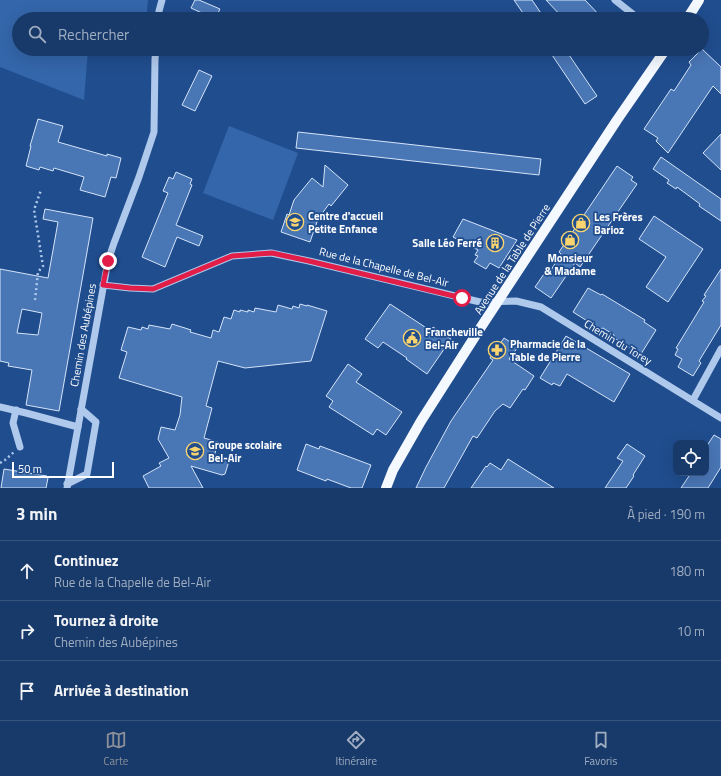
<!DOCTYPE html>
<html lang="fr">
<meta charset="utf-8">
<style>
:root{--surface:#183a6a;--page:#254572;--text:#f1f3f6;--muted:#9fadc1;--line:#36547e;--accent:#8c9099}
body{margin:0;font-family:"Titillium Web",sans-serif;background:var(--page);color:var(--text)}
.controls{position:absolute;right:12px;bottom:12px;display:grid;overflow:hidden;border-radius:8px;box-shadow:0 4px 16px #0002}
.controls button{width:36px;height:36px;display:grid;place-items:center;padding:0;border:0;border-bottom:1px solid var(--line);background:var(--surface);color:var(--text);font:20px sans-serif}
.scale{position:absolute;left:12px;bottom:10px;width:102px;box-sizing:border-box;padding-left:4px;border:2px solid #fff;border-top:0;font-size:11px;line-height:14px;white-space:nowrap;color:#fff;-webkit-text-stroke:3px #204d8e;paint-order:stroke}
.stop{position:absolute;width:12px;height:12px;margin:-9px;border:3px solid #e11d48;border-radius:50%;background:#fff}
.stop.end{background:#e11d48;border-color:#fff;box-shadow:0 1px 4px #0008}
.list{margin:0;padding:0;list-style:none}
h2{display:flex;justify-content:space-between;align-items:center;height:52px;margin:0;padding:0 16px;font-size:17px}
h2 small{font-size:13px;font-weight:400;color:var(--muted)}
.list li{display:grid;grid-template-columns:26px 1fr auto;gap:12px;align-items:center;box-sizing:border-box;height:60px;padding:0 16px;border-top:1px solid var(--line)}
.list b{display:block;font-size:15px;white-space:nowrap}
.list p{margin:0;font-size:13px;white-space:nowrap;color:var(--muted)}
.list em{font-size:13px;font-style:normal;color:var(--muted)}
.icon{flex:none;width:22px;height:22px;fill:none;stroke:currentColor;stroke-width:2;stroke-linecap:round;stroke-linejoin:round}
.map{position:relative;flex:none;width:721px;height:488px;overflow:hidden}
.search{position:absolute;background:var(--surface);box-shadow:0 4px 16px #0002;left:12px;right:12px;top:12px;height:44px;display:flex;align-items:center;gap:10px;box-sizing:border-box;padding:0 14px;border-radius:22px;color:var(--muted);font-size:15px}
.sheet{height:232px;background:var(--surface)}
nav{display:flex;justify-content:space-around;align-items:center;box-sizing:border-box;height:56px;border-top:1px solid var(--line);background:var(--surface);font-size:11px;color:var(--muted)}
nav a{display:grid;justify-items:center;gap:2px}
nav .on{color:var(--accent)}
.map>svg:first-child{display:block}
.green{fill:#3466ab}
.building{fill:#4976b5;stroke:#d4e4f9;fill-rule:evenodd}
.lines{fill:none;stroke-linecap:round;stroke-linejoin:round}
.path{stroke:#afc9ec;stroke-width:2.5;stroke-dasharray:2 3;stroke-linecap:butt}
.minor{stroke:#afc9ec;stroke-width:7}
.major{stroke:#f4f8ff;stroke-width:10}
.route{stroke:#e11d48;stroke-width:5}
.labels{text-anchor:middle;stroke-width:3.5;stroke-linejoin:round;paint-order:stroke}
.poi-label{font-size:11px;font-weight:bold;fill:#fff;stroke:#204d8e;text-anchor:start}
.street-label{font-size:11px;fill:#fff;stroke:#204d8e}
</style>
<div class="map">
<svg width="721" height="488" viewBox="0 0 721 488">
<rect width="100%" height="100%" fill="#204d8e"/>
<g class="green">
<path d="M 0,0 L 148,0 L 146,19 L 19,19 L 19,49 L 88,49 L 84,100 L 0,67 Z"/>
<path d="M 229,126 L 298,153 L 273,220 L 203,193 Z"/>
</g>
<g class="building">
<path d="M 195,0 L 199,0 L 220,9 L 215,19 L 191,8 Z"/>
<path d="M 514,0 L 532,0 L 545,19 L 527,19 Z"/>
<path d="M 546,0 L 585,0 L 603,19 L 564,19 Z"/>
<path d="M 548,49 L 565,49 L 597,96 L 585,104 Z"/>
<path d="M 702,49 L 721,67 L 721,94 L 713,86 L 668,153 L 656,141 L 658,138 L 644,129 L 671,89 L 674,91 L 691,65 L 689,62 Z"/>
<path d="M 199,70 L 212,76 L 195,111 L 182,105 Z"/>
<path d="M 38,119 L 63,126 L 58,142 L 107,156 L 107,154 L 121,158 L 116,178 L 111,177 L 105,197 L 80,190 L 84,177 L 54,168 L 53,171 L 40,167 L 39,170 L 26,166 L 31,146 L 30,146 Z"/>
<path d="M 298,132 L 541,159 L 539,175 L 296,148 Z"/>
<path d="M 721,134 L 721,170 L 703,153 Z"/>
<path d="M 661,157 L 721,199 L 721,221 L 699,206 L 700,204 L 677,187 L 676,189 L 667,183 L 669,180 L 653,169 Z"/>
<path d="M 325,165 L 348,185 L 331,206 L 329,204 L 318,219 L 310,242 L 281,232 L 287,214 L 289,215 L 294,200 L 312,178 L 323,187 Z"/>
<path d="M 617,166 L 633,177 L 631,180 L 637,184 L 580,267 L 575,263 L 551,298 L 535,287 L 546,271 L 549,273 L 561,254 L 559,252 Z"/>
<path d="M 176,172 L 192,179 L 190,184 L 192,185 L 176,225 L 203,236 L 199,246 L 177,237 L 165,267 L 142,257 L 168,193 L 163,191 L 169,177 L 173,179 Z"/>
<path d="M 45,209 L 93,218 L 59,411 L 26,405 L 32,370 L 8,366 L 9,363 L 0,361 L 0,269 L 48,278 L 58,222 L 43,219 ZM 22,309 L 42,313 L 38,335 L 17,333 Z"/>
<path d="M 654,216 L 703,249 L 668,302 L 646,287 L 666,257 L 639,239 Z"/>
<path d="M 463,219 L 517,240 L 499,268 L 490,263 L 486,269 L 474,262 L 478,256 L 475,255 L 478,250 L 453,237 Z"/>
<path d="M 721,269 L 721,325 L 699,361 L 701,363 L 693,376 L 678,367 L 682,359 L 675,355 L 678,349 L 676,348 L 704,302 L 702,301 L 706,296 L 704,295 Z"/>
<path d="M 588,288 L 601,295 L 602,294 L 645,320 L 644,322 L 656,330 L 641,354 L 614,338 L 614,335 L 603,328 L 600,329 L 573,312 Z"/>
<path d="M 300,304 L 307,306 L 307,305 L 327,311 L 311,361 L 245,368 L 218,361 L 206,406 L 212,408 L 204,438 L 218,442 L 214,457 L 229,461 L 225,474 L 222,475 L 191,466 L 203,488 L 149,488 L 143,476 L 161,466 L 159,463 L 169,458 L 158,439 L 161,427 L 175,430 L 180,415 L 182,397 L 119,378 L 127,352 L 121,350 L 128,327 L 141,330 L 142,327 L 148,329 L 149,325 L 170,329 L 172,324 L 185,328 L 191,330 L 190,332 L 211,338 L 213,330 L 219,332 L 224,317 L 231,319 L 234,310 L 240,312 L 240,310 L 248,312 L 248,310 L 254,312 L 255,308 L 276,312 L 278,305 L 292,309 L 293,306 L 299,308 Z"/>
<path d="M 390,304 L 431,331 L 433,327 L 451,339 L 427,374 L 406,359 L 407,358 L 383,342 L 378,348 L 365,339 Z"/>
<path d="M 566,336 L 630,374 L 614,402 L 567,374 L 560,386 L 553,383 L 552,385 L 540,378 Z"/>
<path d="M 504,338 L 518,347 L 509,359 L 534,376 L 525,390 L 523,389 L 510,408 L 503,404 L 495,411 L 477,438 L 473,436 L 444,488 L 416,488 L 426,467 L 451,421 L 493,360 L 490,358 Z"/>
<path d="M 348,364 L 362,374 L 356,382 L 402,412 L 386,435 L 377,429 L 373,435 L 329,407 L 333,401 L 326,396 Z"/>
<path d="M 714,435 L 721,439 L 721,467 L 708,488 L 681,488 L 691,473 L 706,473 L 706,447 Z"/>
<path d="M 306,444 L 319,449 L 320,446 L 371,465 L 362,488 L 351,488 L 327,479 L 326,481 L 297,470 Z"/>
<path d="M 627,444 L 645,456 L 633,475 L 634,476 L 626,488 L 605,488 L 623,461 L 617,458 Z"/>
<path d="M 508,459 L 554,488 L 471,488 L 486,466 L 487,467 L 490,463 L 501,470 Z"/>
<path d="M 4,469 L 47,476 L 47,478 L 48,478 L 46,488 L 1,488 Z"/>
</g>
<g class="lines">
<g class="path">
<path d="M 35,300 L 38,272 L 43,266 L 34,210 L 41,190"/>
<path d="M 0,463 L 5,460 L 14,452"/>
</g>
<g class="minor">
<path d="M 615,0 L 639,19"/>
<path d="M 159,19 L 159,11 L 162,0"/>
<path d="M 103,285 L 130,288 L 153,289 L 232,256 L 271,253 L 309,261 L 480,302 L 516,301 L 541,307 L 721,418"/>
<path d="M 693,400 L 721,349"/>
<path d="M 0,407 L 26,413 L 78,427"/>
<path d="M 16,410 L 13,423 L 20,447"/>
<path d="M 67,484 L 87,474 L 96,422 L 81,409"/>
<path d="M 67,488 L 108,261 L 114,243 L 139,177 L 154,132 L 155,59 L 156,49"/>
</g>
<g class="major">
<path d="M 687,19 L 699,0"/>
<path d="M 386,488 L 393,470 L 421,421 L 481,327 L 617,120 L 666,49"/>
</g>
</g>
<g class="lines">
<path class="route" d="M 108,261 L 103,285 L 130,288 L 153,289 L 232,256 L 272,253 L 309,261 L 462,298"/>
</g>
<defs>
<symbol id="school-ring" viewBox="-11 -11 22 22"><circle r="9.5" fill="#204d8e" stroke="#fad56f" stroke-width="1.5"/><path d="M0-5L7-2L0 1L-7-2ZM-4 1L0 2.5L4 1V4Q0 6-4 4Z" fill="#fad56f"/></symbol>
<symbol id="shop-ring" viewBox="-11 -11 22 22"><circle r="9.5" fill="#204d8e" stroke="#fad56f" stroke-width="1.5"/><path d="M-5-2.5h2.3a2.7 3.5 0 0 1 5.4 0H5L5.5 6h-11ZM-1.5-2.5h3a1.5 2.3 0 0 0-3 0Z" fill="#fad56f"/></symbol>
<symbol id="building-ring" viewBox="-11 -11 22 22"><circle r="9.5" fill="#204d8e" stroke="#fad56f" stroke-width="1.5"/><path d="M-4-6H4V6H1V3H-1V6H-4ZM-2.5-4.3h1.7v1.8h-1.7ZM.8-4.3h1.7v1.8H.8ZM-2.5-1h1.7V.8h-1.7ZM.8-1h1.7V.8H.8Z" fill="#fad56f"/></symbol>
<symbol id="civic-ring" viewBox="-11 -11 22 22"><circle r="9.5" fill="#204d8e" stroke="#fad56f" stroke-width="1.5"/><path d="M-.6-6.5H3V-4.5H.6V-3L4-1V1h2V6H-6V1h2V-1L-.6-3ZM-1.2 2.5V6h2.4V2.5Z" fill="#fad56f"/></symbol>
<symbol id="pharmacy-ring" viewBox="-11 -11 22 22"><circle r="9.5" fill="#204d8e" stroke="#fad56f" stroke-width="1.5"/><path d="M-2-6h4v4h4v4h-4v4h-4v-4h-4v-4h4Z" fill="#fad56f"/></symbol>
</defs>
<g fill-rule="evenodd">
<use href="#school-ring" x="285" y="212" width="20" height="20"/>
<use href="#shop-ring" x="571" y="213" width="20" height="20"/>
<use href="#shop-ring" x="560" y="230" width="20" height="20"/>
<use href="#building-ring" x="485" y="233" width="20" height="20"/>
<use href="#civic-ring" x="402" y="328" width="20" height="20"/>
<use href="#pharmacy-ring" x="487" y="340" width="20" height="20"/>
<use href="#school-ring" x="185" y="441" width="20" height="20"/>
</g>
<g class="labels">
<g class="poi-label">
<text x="308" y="220">Centre d'accueil<tspan x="308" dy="13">Petite Enfance</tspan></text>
<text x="594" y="221">Les Frères<tspan x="594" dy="13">Barioz</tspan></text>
<text x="482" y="247" text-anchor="end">Salle Léo Ferré</text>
<text x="570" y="262" text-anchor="middle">Monsieur<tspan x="570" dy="13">&amp; Madame</tspan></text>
<text x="425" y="336">Francheville<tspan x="425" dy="13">Bel-Air</tspan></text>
<text x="510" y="348">Pharmacie de la<tspan x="510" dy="13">Table de Pierre</tspan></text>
<text x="208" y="449">Groupe scolaire<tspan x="208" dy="13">Bel-Air</tspan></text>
</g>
<g class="street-label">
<text transform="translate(512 259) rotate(-57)" y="4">Avenue de la Table de Pierre</text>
<text transform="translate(384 267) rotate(14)" y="4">Rue de la Chapelle de Bel-Air</text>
<text transform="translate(83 335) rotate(-80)" y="4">Chemin des Aubépines</text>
<text transform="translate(618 342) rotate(31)" y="4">Chemin du Torey</text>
</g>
</g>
</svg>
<div class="controls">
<button><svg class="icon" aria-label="locate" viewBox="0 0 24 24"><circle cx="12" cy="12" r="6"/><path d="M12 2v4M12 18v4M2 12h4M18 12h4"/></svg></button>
</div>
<div class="scale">50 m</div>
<div class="stop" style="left:462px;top:298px"></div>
<div class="stop end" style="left:108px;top:261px"></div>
<div class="search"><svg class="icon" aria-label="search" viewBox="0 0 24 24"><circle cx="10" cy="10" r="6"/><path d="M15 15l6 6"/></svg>Rechercher</div>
</div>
<section class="sheet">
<h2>3 min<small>À pied · 190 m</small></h2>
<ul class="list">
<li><svg class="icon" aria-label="ahead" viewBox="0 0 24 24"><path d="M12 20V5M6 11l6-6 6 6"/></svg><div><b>Continuez</b><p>Rue de la Chapelle de Bel-Air</p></div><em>180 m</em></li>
<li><svg class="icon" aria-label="right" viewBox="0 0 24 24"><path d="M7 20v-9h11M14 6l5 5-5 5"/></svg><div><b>Tournez à droite</b><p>Chemin des Aubépines</p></div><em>10 m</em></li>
<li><svg class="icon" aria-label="arrive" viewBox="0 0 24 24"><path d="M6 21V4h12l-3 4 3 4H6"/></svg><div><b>Arrivée à destination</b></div></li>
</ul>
</section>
<nav>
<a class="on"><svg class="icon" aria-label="map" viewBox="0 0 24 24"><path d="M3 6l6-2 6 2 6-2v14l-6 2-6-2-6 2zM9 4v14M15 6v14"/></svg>Carte</a>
<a><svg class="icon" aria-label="directions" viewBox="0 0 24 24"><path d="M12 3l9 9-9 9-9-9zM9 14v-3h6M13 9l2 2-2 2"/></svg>Itinéraire</a>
<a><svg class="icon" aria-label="saved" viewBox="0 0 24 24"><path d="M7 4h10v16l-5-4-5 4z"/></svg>Favoris</a>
</nav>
